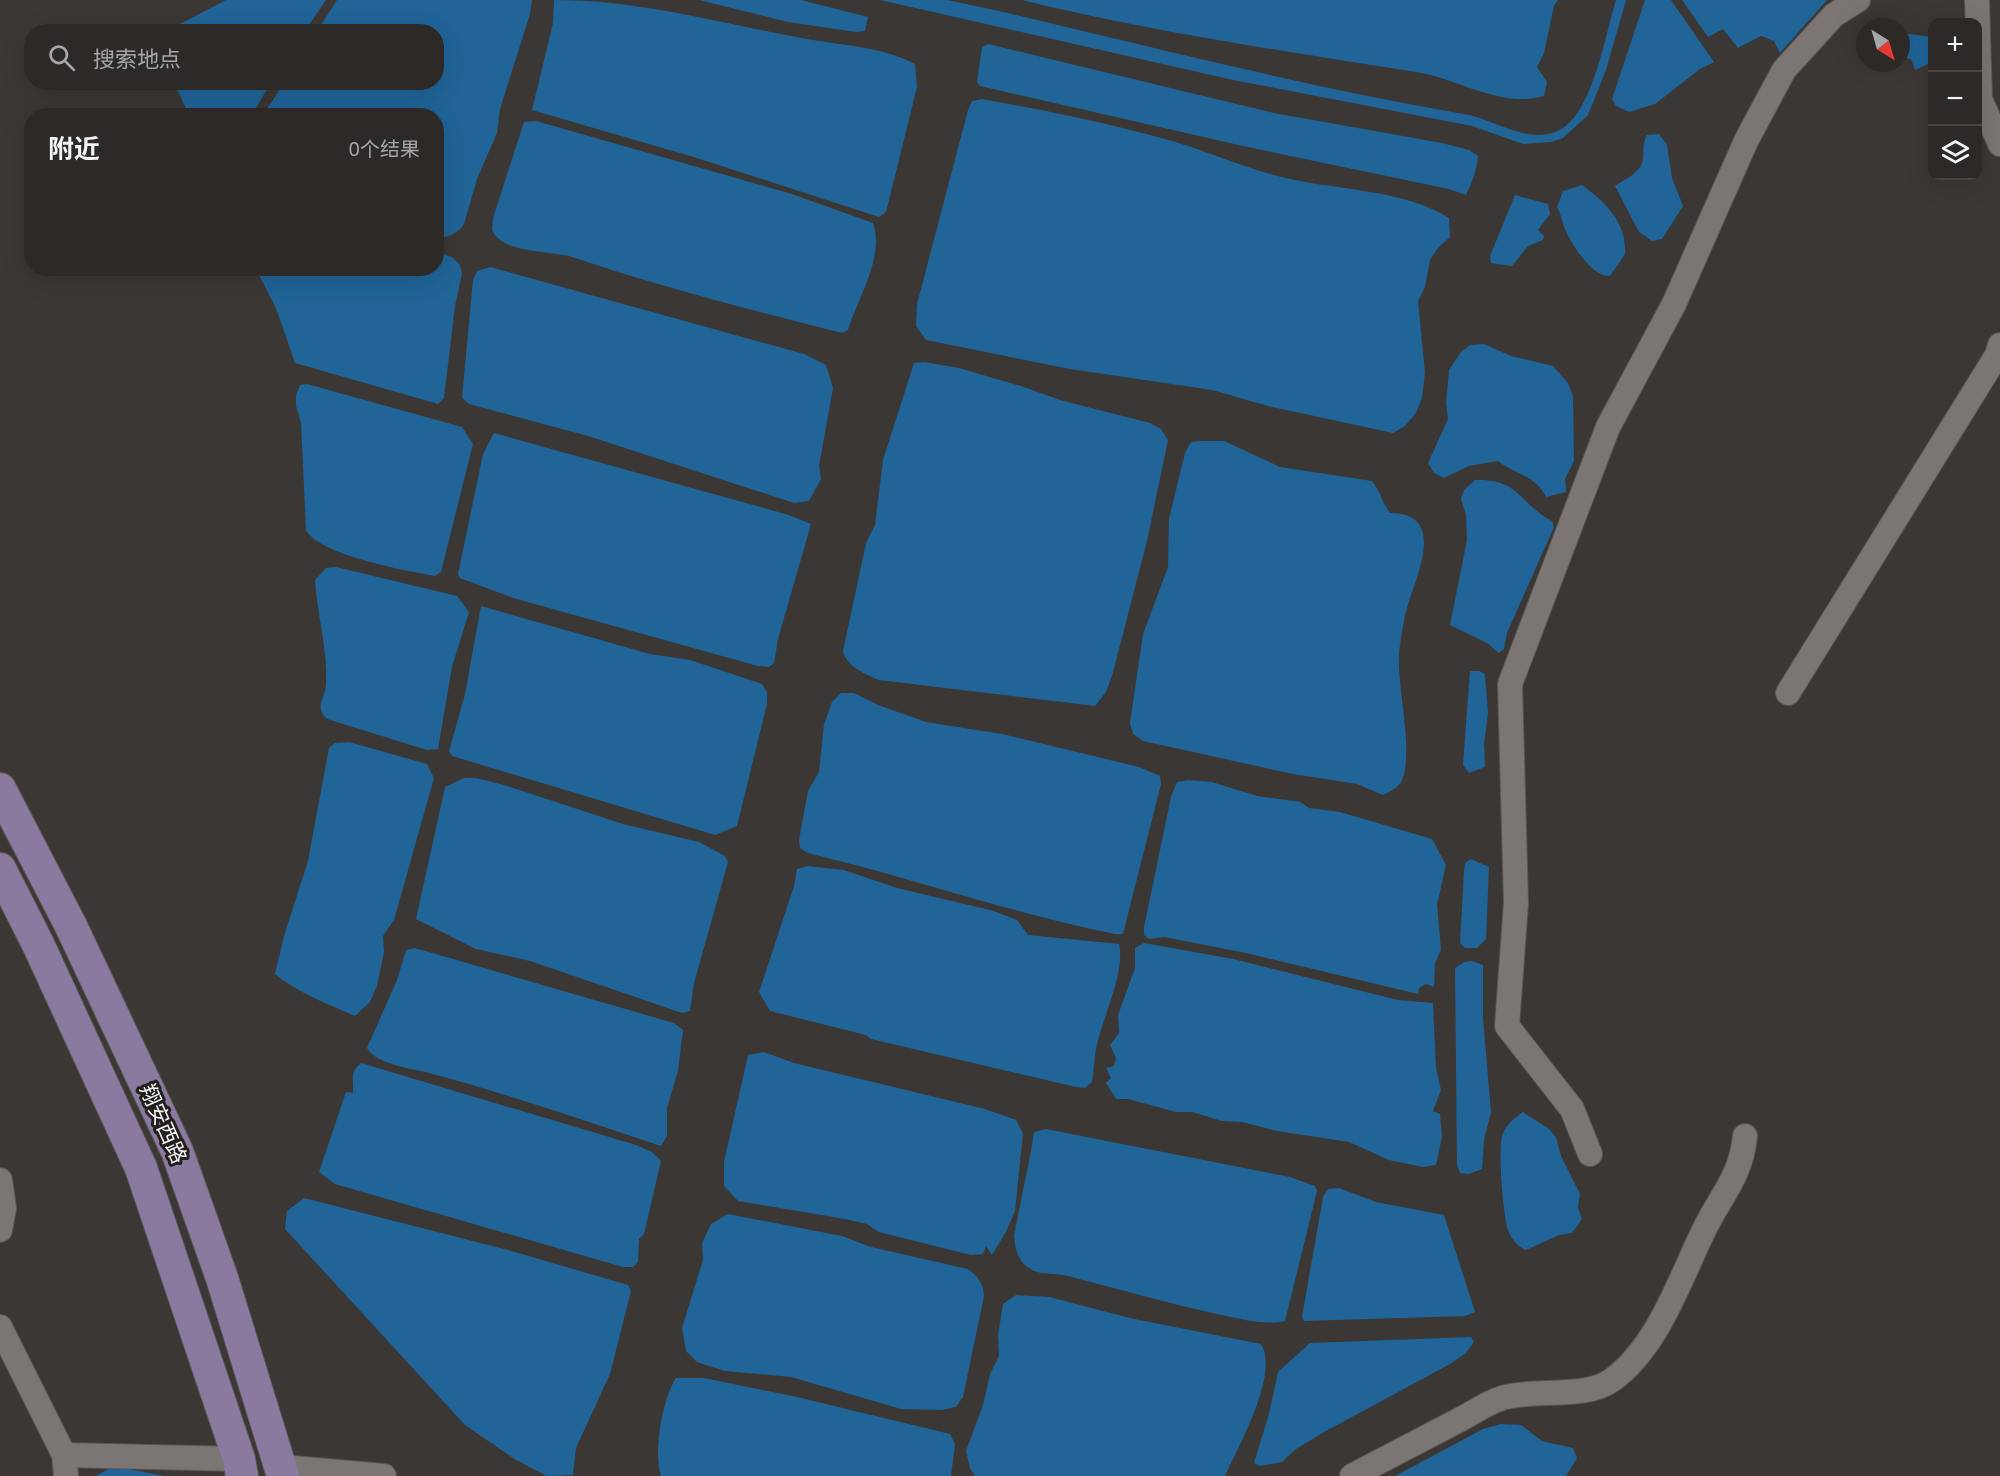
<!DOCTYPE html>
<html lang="zh">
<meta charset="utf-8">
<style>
:root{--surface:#2c2927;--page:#34312f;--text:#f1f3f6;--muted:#a6a6a7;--line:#484544}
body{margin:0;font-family:"Noto Sans","Noto Sans SC",sans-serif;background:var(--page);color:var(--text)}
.controls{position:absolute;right:18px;top:18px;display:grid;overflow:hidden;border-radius:12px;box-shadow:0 6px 24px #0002}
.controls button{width:54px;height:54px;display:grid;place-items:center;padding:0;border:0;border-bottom:2px solid var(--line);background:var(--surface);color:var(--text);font:30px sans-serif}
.compass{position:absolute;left:1856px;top:18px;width:54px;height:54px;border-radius:50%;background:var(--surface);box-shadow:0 6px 24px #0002;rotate:143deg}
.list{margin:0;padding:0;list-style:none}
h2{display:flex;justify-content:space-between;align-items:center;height:78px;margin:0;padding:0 24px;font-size:26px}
h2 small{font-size:20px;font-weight:400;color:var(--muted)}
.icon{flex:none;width:33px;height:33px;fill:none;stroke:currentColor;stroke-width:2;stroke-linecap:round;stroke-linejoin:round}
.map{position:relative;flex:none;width:2000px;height:1476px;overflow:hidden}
.search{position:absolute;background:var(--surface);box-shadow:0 6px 24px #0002;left:24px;top:24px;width:420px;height:66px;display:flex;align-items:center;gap:15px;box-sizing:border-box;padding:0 21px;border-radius:24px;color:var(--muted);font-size:22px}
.panel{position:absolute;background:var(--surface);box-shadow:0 6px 24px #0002;left:24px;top:108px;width:420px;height:168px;border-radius:24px}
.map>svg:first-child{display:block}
.water{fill:#206498}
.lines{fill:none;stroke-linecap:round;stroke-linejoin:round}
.minor-casing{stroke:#595654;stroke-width:26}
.major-casing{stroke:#595654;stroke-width:34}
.minor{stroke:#7b7673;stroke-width:24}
.major{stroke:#8a7a9f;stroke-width:32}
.labels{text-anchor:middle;stroke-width:6;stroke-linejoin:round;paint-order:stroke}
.street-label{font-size:21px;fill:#f7f4f2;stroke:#211f1d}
</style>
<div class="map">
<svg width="2000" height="1476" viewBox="0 0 2000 1476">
<rect width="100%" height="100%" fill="#3b3734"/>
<g class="water">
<path d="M 226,0 L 326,0 L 305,31 L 173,31 L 180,24 Z"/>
<path d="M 337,0 L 532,0 L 530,14 L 500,109 L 497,133 L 477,179 L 464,224 C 458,233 448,238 437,237 L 436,116 L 263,115 L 284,83 L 436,82 L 436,32 L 317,31 Z"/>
<path d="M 554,0 C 646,0 724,25 813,40 C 848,46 882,47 915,64 L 917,87 L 886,212 L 879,217 L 697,158 L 532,110 L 553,23 Z"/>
<path d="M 699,0 L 801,0 L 868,17 L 865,31 L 856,32 L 788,22 Z"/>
<path d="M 880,0 L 947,0 L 999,11 C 1153,47 1307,87 1464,114 C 1495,119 1532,148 1563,128 C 1594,107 1605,35 1616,0 L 1626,0 L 1606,70 L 1588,115 L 1563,138 L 1551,142 L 1523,144 L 1472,126 L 1233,80 Z"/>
<path d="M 1022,0 L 1558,0 L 1554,6 L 1544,53 L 1537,67 L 1547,82 L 1544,96 C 1501,109 1457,78 1416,72 C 1284,51 1152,32 1022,0 Z"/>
<path d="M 1645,0 L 1671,0 L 1714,62 L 1700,69 L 1655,104 L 1629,112 L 1616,106 L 1612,99 Z"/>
<path d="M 1682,0 L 1827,0 L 1780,53 L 1774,41 L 1761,36 L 1738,48 L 1723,29 L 1708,37 Z"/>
<path d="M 1901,33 L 1932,37 L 1932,66 L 1928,64 L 1915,70 L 1911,59 L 1901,57 Z"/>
<path d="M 988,44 L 1274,113 L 1442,143 L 1469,150 L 1478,156 C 1477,169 1472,183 1466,195 L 1449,189 L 1243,146 L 980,86 L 977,82 L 982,47 Z"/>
<path d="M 174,83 L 271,83 L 251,116 L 189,115 Z"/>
<path d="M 982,99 C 1043,110 1104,122 1165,139 C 1209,151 1250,171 1295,180 C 1343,190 1407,191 1449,218 L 1450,237 L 1438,248 L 1430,260 L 1425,287 L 1418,301 L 1425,373 L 1422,398 L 1416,413 L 1405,426 L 1393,433 L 1268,406 L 1212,390 L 1070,369 L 926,340 L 916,326 L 917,304 L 968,110 L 972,101 Z"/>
<path d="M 536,121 L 792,194 L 873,223 C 885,257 858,297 848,330 L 842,333 C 751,310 661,287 572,257 C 551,250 502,254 492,230 L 493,218 L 524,122 Z"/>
<path d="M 1659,134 L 1667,145 L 1672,178 L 1683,206 L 1662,239 L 1652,241 L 1639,232 L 1615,186 C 1625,179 1641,173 1643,159 C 1644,149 1642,145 1647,135 Z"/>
<path d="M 1582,185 C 1605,202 1627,222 1625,254 L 1610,276 C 1592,277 1571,244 1565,229 C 1562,222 1561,214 1557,207 L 1563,191 Z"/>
<path d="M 1515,195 L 1548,204 L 1550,214 L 1538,230 L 1544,236 L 1543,240 L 1528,246 L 1512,266 L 1491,263 L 1490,256 Z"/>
<path d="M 437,252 L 452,257 L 460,265 L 462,274 L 455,306 L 444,398 L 438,404 L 295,363 L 276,308 L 256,269 L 436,268 Z"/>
<path d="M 490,267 L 804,354 L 826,365 L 833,388 L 819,466 L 821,479 L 809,501 L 794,503 L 588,436 L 469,404 L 462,398 L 473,280 L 477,271 Z"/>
<path d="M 1484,344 L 1511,356 L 1553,366 L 1568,383 L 1573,396 L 1574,461 L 1565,479 L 1566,492 L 1546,497 C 1537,476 1514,474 1498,461 L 1469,466 L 1444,478 L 1434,473 L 1428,463 L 1448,419 L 1446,403 L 1449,370 L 1461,352 L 1470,345 Z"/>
<path d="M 924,362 L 959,368 L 1021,386 L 1060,400 L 1150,423 L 1161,429 L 1168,440 L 1147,541 L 1112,676 L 1106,692 L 1095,706 L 879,680 C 865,674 846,666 843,651 L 866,543 L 875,525 L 883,460 L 914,363 Z"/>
<path d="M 307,384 L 462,427 L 473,444 L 441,572 L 435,576 C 407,571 319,555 306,530 L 301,423 L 296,406 L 296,395 L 300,385 Z"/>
<path d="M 494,433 L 789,515 L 811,524 L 778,639 L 774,663 L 769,667 L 758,666 L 513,598 L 460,578 L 458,574 L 483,454 Z"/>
<path d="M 1201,441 L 1224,441 L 1280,467 L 1372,481 C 1381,492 1382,503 1390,513 C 1448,513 1416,576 1407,608 C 1403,622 1401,638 1399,653 C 1397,689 1413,745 1403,778 C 1400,787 1391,791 1383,795 L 1357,784 L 1293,774 L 1143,741 L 1133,734 L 1130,723 L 1143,634 L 1168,567 L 1169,519 L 1185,453 L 1191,442 Z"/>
<path d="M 1475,480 C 1520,478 1519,504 1552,521 L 1554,527 L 1507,633 L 1504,649 L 1499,653 L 1487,643 L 1450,625 L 1467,540 L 1466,515 L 1461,499 L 1464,490 Z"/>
<path d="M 336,567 L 457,596 L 469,612 L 452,667 L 438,749 L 427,750 L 327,719 C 314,707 325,698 326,684 C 328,650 317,614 315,580 L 326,568 Z"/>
<path d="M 481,606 L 650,654 L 690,660 L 762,684 L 767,692 L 767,704 L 737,826 L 715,835 L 452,756 L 449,751 L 465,694 Z"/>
<path d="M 1470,671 L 1479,671 L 1485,674 L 1488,713 L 1484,744 L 1485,767 L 1469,773 L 1463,765 Z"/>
<path d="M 841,693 L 854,693 L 878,705 L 926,722 L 1002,734 L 1139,767 L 1160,776 L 1161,784 L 1123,934 L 1115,934 C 1011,913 911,878 808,853 L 800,848 L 799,840 L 808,791 L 819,772 L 824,724 L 832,702 Z"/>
<path d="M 349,742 L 427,764 L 434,778 L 394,920 L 383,936 L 384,952 L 377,986 L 370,1002 L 355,1016 C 328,1004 298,993 275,974 L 284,936 L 308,861 L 329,748 L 335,743 Z"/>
<path d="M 464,778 L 476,778 L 504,785 L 623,824 L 699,842 L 725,856 L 728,862 L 694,983 L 690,1011 L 682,1013 L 530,961 L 476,949 L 416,919 L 445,787 Z"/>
<path d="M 1188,780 L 1212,782 L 1257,796 L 1300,802 L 1309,808 L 1340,812 L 1432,839 L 1446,865 L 1437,905 L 1441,950 L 1435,963 L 1434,987 L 1426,984 L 1419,988 L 1418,994 L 1246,953 L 1164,937 L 1149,939 L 1144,935 L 1144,927 L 1171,797 L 1177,782 Z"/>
<path d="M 1471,859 L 1489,867 L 1486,939 L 1477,948 L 1465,948 L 1460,943 L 1464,871 L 1465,863 Z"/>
<path d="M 807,866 L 844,870 L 897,888 L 994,911 L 1017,920 L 1028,935 L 1119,944 C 1126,972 1101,1021 1096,1049 C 1094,1060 1094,1071 1092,1082 L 1085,1088 L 1076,1087 L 871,1039 L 866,1035 L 770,1011 L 759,992 L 794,886 L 797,869 Z"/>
<path d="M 1144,943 L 1233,959 L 1398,1000 L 1433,1003 L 1436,1068 L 1441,1090 L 1433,1111 L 1440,1114 L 1442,1137 L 1436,1165 L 1423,1167 L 1389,1160 L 1349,1142 L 1277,1131 L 1242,1122 L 1222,1121 L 1192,1112 L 1176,1112 L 1128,1099 L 1116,1099 L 1106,1083 L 1111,1078 L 1106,1068 L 1114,1066 L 1116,1058 L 1110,1045 L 1119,1033 L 1118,1015 L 1135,968 L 1135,948 Z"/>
<path d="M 415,948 L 674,1023 L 683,1030 L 678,1071 L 667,1108 L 667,1136 L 661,1146 C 584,1120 507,1094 429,1073 C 411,1068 377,1065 367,1048 L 397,980 L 406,950 Z"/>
<path d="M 1472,961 L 1483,965 L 1483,1018 L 1491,1112 L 1484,1140 L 1482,1169 L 1469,1174 L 1460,1173 L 1457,1165 L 1455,968 L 1464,962 Z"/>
<path d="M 764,1052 L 794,1063 L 985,1109 L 1016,1120 L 1023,1133 L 1015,1211 L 1006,1232 L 992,1255 L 986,1246 L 983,1254 L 971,1255 L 879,1232 L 867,1224 L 845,1219 L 738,1201 L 724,1186 L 724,1162 L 748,1055 Z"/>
<path d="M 361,1063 L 636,1145 L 652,1152 L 661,1161 L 644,1234 L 639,1239 L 638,1262 L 633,1267 L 623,1267 L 335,1184 L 319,1172 L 346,1092 L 353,1093 C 354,1079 349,1073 361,1063 Z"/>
<path d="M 1523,1112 L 1549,1129 L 1556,1137 L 1561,1156 L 1580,1194 L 1578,1208 L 1582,1219 L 1572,1233 L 1559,1235 L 1526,1250 C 1517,1246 1512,1240 1508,1230 C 1503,1214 1498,1152 1502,1136 C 1505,1126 1515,1117 1523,1112 Z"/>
<path d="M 1046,1129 L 1290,1177 L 1315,1186 L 1317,1191 L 1285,1321 C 1263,1326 1238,1318 1217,1314 C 1167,1303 1118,1289 1068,1276 C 1057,1273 1042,1275 1032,1270 C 1018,1263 1015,1249 1014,1235 L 1031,1151 L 1034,1132 Z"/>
<path d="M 1339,1188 L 1376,1202 L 1444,1215 L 1475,1312 L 1465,1316 L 1304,1321 L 1302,1317 L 1323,1197 L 1328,1189 Z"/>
<path d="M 304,1198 L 508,1250 L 628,1285 L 631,1291 L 610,1374 L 576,1448 L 573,1475 L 547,1476 L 516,1460 L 465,1425 L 285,1229 L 287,1211 Z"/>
<path d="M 728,1214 L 842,1236 L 871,1247 L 968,1269 C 979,1277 983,1283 984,1296 L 963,1397 L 956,1407 L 942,1410 L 901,1409 L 791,1377 L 725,1371 L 697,1362 L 686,1351 L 682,1328 L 703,1260 L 702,1243 L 711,1224 Z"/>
<path d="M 1016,1295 L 1049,1297 L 1134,1319 L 1261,1344 C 1280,1373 1238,1447 1225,1476 L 975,1476 L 970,1468 L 966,1451 L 983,1405 L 990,1374 L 999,1356 L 998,1335 L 1003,1304 Z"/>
<path d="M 1471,1337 L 1474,1342 L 1466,1353 L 1450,1364 L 1326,1431 L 1296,1449 L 1282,1462 L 1260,1466 L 1254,1463 L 1269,1414 L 1278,1372 L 1310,1343 Z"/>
<path d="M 676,1378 L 704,1378 L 797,1397 L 950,1434 L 955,1444 L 951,1476 L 661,1476 C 653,1451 662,1400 676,1378 Z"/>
<path d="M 1501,1424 L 1521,1425 L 1542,1441 L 1573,1448 L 1577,1458 L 1566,1476 L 1395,1476 L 1483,1429 Z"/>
<path d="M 114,1466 L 164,1476 L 96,1476 Z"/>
</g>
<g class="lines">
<defs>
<g id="minor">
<path d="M 1977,0 L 1980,99 L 2000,144"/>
<path d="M 1788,693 L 1997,355 L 2000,345"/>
<path d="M 1590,1154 L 1572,1109 L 1507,1026 L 1516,903 L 1510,684 L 1608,427 L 1674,304 L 1746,141 L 1784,70 L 1834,15 L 1858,0"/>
<path d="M 0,1180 L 4,1208 L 0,1230"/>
<path d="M 0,1327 L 64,1455 L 66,1476"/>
<path d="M 64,1455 L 239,1459"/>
<path d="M 282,1467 L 384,1476"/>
<path d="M 1352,1476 C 1389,1457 1425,1438 1461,1419 C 1475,1412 1491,1400 1506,1397 C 1538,1389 1586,1399 1612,1380 C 1658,1347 1680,1279 1704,1230 C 1721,1195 1741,1177 1745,1136"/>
</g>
<g id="major">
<path d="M 0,789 L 71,926 L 177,1151 L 222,1278 L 283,1476"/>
<path d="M 0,869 L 38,944 L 141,1168 L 239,1459 L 242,1476"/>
</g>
</defs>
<use href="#minor" class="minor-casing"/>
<use href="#major" class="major-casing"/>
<use href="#minor" class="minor"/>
<use href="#major" class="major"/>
</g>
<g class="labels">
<g class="street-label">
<text transform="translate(163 1124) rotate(66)" y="7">翔安西路</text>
</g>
</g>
</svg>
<div class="controls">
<button>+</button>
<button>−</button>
<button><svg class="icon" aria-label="layers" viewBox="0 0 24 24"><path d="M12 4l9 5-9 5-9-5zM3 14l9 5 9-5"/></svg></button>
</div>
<svg class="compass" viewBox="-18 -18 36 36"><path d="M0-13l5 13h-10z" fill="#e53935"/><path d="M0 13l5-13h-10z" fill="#a6a6a7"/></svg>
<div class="search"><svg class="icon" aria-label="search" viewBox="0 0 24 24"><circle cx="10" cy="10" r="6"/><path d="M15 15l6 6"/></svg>搜索地点</div>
<section class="panel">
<h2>附近<small>0个结果</small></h2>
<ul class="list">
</ul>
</section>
</div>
